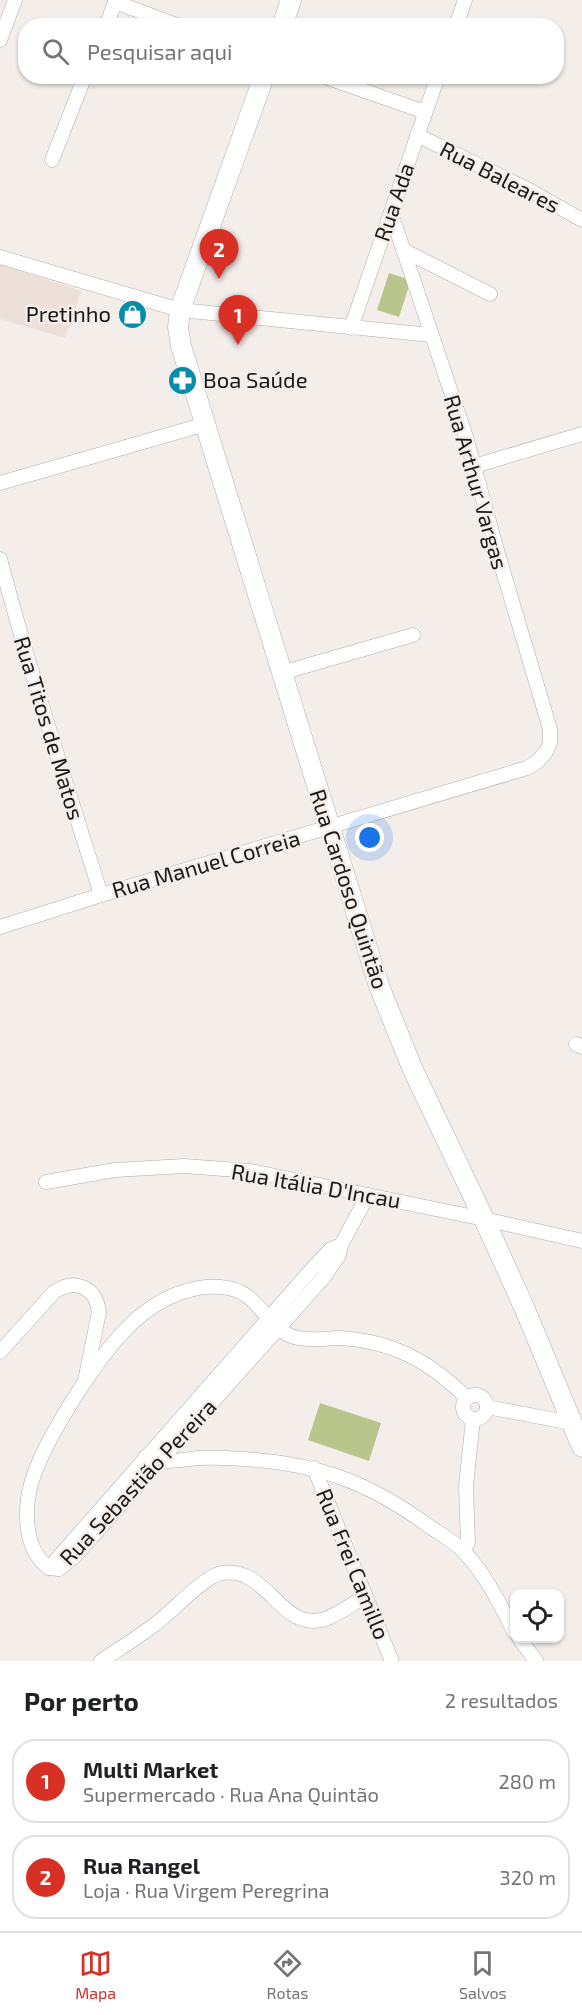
<!DOCTYPE html>
<html lang="pt">
<meta charset="utf-8">
<style>
:root{--surface:#fff;--page:#f6f6f6;--text:#202124;--muted:#757577;--line:#e0e0e0;--accent:#d93025}
body{margin:0;font-family:"Exo 2",sans-serif;background:var(--page);color:var(--text)}
.controls{position:absolute;right:18px;bottom:18px;display:grid;overflow:hidden;border-radius:12px;box-shadow:0 2px 4px #0004}
.controls button{width:54px;height:54px;display:grid;place-items:center;padding:0;border:0;border-bottom:2px solid var(--line);background:var(--surface);color:var(--text);font:30px sans-serif}
.you{position:absolute;left:370px;top:838px;width:21px;height:21px;margin:-15px;border:4px solid #fff;border-radius:50%;background:#1a73e8;box-shadow:0 0 0 9px #1a73e833}
.badge{display:grid;place-items:center;width:39px;height:39px;border-radius:50%;background:var(--accent);color:#fff;font-size:20px;font-weight:700}
.pin{position:absolute;translate:-50% -50px;filter:drop-shadow(0 2px 3px #0008)}
.pin::after{content:'';position:absolute;top:32px;width:21px;height:18px;background:inherit;clip-path:polygon(0 0,100% 0,50% 100%)}
.list{margin:0;padding:0;list-style:none}
h2{display:flex;justify-content:space-between;align-items:center;height:78px;margin:0;padding:0 24px;font-size:26px}
h2 small{font-size:20px;font-weight:400;color:var(--muted)}
.list li{display:grid;grid-template-columns:39px 1fr auto;gap:18px;align-items:center;box-sizing:border-box;height:84px;margin:0 12px 12px;padding:0 12px;border:2px solid var(--line);border-radius:24px}
.list b{display:block;font-size:22px;white-space:nowrap}
.list p{margin:0;font-size:20px;white-space:nowrap;color:var(--muted)}
.list em{font-size:20px;font-style:normal;color:var(--muted)}
.icon{flex:none;width:33px;height:33px;fill:none;stroke:currentColor;stroke-width:2;stroke-linecap:round;stroke-linejoin:round}
.map{position:relative;flex:none;width:582px;height:1661px;overflow:hidden}
.search{position:absolute;background:var(--surface);box-shadow:0 2px 4px #0004;left:18px;right:18px;top:18px;height:66px;display:flex;align-items:center;gap:15px;box-sizing:border-box;padding:0 21px;border-radius:24px;color:var(--muted);font-size:22px}
.sheet{height:270px;background:var(--surface)}
nav{display:flex;justify-content:space-around;align-items:center;box-sizing:border-box;height:84px;border-top:2px solid var(--line);background:var(--surface);font-size:16px;color:var(--muted)}
nav a{display:grid;justify-items:center;gap:3px}
nav .on{color:var(--accent)}
.map>svg:first-child{display:block}
.built{fill:#ede0d9}
.green{fill:#b8c68c}
.lines{fill:none;stroke-linecap:round;stroke-linejoin:round}
.street-casing{stroke:#b1aca9;stroke-width:15}
.secondary-casing{stroke:#b1aca9;stroke-width:21}
.street{stroke:#fff;stroke-width:14}
.secondary{stroke:#fff;stroke-width:20}
.labels{text-anchor:middle;stroke-width:5;stroke-linejoin:round;paint-order:stroke}
.street-label{font-size:22px;fill:#1b1918;stroke:#f4eeeb}
.poi-label{font-size:22px;fill:#1b1918;stroke:#f4eeeb;text-anchor:end}
</style>
<div class="map">
<svg width="582" height="1661" viewBox="0 0 582 1661">
<rect width="100%" height="100%" fill="#f4eeeb"/>
<path class="built" d="M 0,264 L 81,291 L 65,338 L 0,319 Z"/>
<g class="green">
<path d="M 389,273 L 411,280 L 399,317 L 377,310 Z"/>
<path d="M 320,1403 L 381,1423 L 369,1461 L 308,1440 Z"/>
</g>
<g class="lines">
<defs>
<g id="street">
<path d="M 115,2 L 179,26"/>
<path d="M 106,26 L 116,0"/>
<path d="M 456,26 L 465,0"/>
<path d="M 0,40 L 15,0"/>
<path d="M 322,76 L 425,112"/>
<path d="M 417,135 L 529,190 L 582,220"/>
<path d="M 52,160 L 85,76"/>
<path d="M 403,250 L 490,294"/>
<path d="M 0,257 L 180,310 L 431,335"/>
<path d="M 351,328 L 438,76"/>
<path d="M 474,466 L 582,434"/>
<path d="M 0,483 L 206,424"/>
<path d="M 0,559 C 30,672 66,783 101,895"/>
<path d="M 281,673 L 413,635"/>
<path d="M 0,927 L 101,895 L 527,768 L 538,761 L 546,752 L 550,743 L 550,729 L 498,554 L 466,437 L 391,213"/>
<path d="M 576,1044 L 582,1047"/>
<path d="M 46,1182 L 115,1170 L 184,1166 L 251,1171 L 484,1219 L 582,1241"/>
<path d="M 0,1352 L 54,1292 C 75,1278 96,1287 99,1312 L 85,1381"/>
<circle cx="475" cy="1407" r="12"/>
<path d="M 487,1407 L 572,1423"/>
<path d="M 145,1457 C 165,1464 178,1460 199,1458 C 213,1457 229,1458 244,1459 C 319,1464 369,1482 430,1527 C 442,1535 457,1543 466,1554 C 487,1577 500,1604 514,1632"/>
<path d="M 314,1468 L 391,1659"/>
<path d="M 464,1552 L 468,1542 L 466,1486 L 473,1419"/>
<path d="M 49,1568 C 24,1550 24,1511 31,1484 C 43,1441 97,1358 128,1327 C 144,1311 165,1297 186,1291 C 204,1285 231,1284 247,1296 C 258,1304 265,1316 275,1325 C 282,1331 289,1337 299,1338 C 312,1341 326,1338 339,1338 C 393,1341 429,1361 467,1398"/>
<path d="M 49,1568 L 59,1569 L 76,1555 L 324,1277 L 339,1255 L 341,1245 L 368,1195"/>
<path d="M 49,1568 L 313,1268 L 331,1249 L 341,1245"/>
<path d="M 519,1638 L 536,1661"/>
<path d="M 101,1661 C 119,1649 137,1638 154,1625 C 171,1613 205,1575 222,1573 C 269,1566 280,1633 325,1619 C 339,1614 353,1604 365,1596"/>
</g>
<g id="secondary">
<path d="M 282,26 L 291,0"/>
<path d="M 264,76 L 180,310 L 178,327 L 181,346 L 379,986 L 413,1070 L 484,1219 L 524,1307 L 582,1447"/>
</g>
</defs>
<use href="#street" class="street-casing"/>
<use href="#secondary" class="secondary-casing"/>
<use href="#street" class="street"/>
<use href="#secondary" class="secondary"/>
</g>
<defs>
<symbol id="shop-disc" viewBox="-11 -11 22 22"><circle r="9.5" fill="#058cab" stroke="#f4eeeb"/><path d="M-5-2.5h2.3a2.7 3.5 0 0 1 5.4 0H5L5.5 6h-11ZM-1.5-2.5h3a1.5 2.3 0 0 0-3 0Z" fill="#fff"/></symbol>
<symbol id="pharmacy-disc" viewBox="-11 -11 22 22"><circle r="9.5" fill="#058cab" stroke="#f4eeeb"/><path d="M-2-6h4v4h4v4h-4v4h-4v-4h-4v-4h4Z" fill="#fff"/></symbol>
</defs>
<g fill-rule="evenodd">
<use href="#shop-disc" x="116" y="298" width="33" height="33"/>
<use href="#pharmacy-disc" x="166" y="364" width="33" height="33"/>
</g>
<g class="labels">
<g class="street-label">
<text transform="translate(500 177) rotate(27)" y="8">Rua Baleares</text>
<text transform="translate(394 202) rotate(-71)" y="8">Rua Ada</text>
<text transform="translate(476 482) rotate(74)" y="8">Rua Arthur Vargas</text>
<text transform="translate(49 728) rotate(73)" y="8">Rua Titos de Matos</text>
<text transform="translate(206 864) rotate(-16)" y="8">Rua Manuel Correia</text>
<text transform="translate(349 889) rotate(72)" y="8">Rua Cardoso Quintão</text>
<text transform="translate(316 1186) rotate(10)" y="8">Rua Itália D'Incau</text>
<text transform="translate(138 1482) rotate(-47)" y="8">Rua Sebastião Pereira</text>
<text transform="translate(353 1564) rotate(68)" y="8">Rua Frei Camillo</text>
</g>
<g class="poi-label">
<text x="111" y="322">Pretinho</text>
<text x="203" y="388" text-anchor="start">Boa Saúde</text>
</g>
</g>
</svg>
<div class="controls">
<button><svg class="icon" aria-label="locate" viewBox="0 0 24 24"><circle cx="12" cy="12" r="6"/><path d="M12 2v4M12 18v4M2 12h4M18 12h4"/></svg></button>
</div>
<div class="you"></div>
<div class="pin badge" style="left:238px;top:345px">1</div>
<div class="pin badge" style="left:219px;top:279px">2</div>
<div class="search"><svg class="icon" aria-label="search" viewBox="0 0 24 24"><circle cx="10" cy="10" r="6"/><path d="M15 15l6 6"/></svg>Pesquisar aqui</div>
</div>
<section class="sheet">
<h2>Por perto<small>2 resultados</small></h2>
<ul class="list">
<li><span class="badge">1</span><div><b>Multi Market</b><p>Supermercado · Rua Ana Quintão</p></div><em>280 m</em></li>
<li><span class="badge">2</span><div><b>Rua Rangel</b><p>Loja · Rua Virgem Peregrina</p></div><em>320 m</em></li>
</ul>
</section>
<nav>
<a class="on"><svg class="icon" aria-label="map" viewBox="0 0 24 24"><path d="M3 6l6-2 6 2 6-2v14l-6 2-6-2-6 2zM9 4v14M15 6v14"/></svg>Mapa</a>
<a><svg class="icon" aria-label="directions" viewBox="0 0 24 24"><path d="M12 3l9 9-9 9-9-9zM9 14v-3h6M13 9l2 2-2 2"/></svg>Rotas</a>
<a><svg class="icon" aria-label="saved" viewBox="0 0 24 24"><path d="M7 4h10v16l-5-4-5 4z"/></svg>Salvos</a>
</nav>
